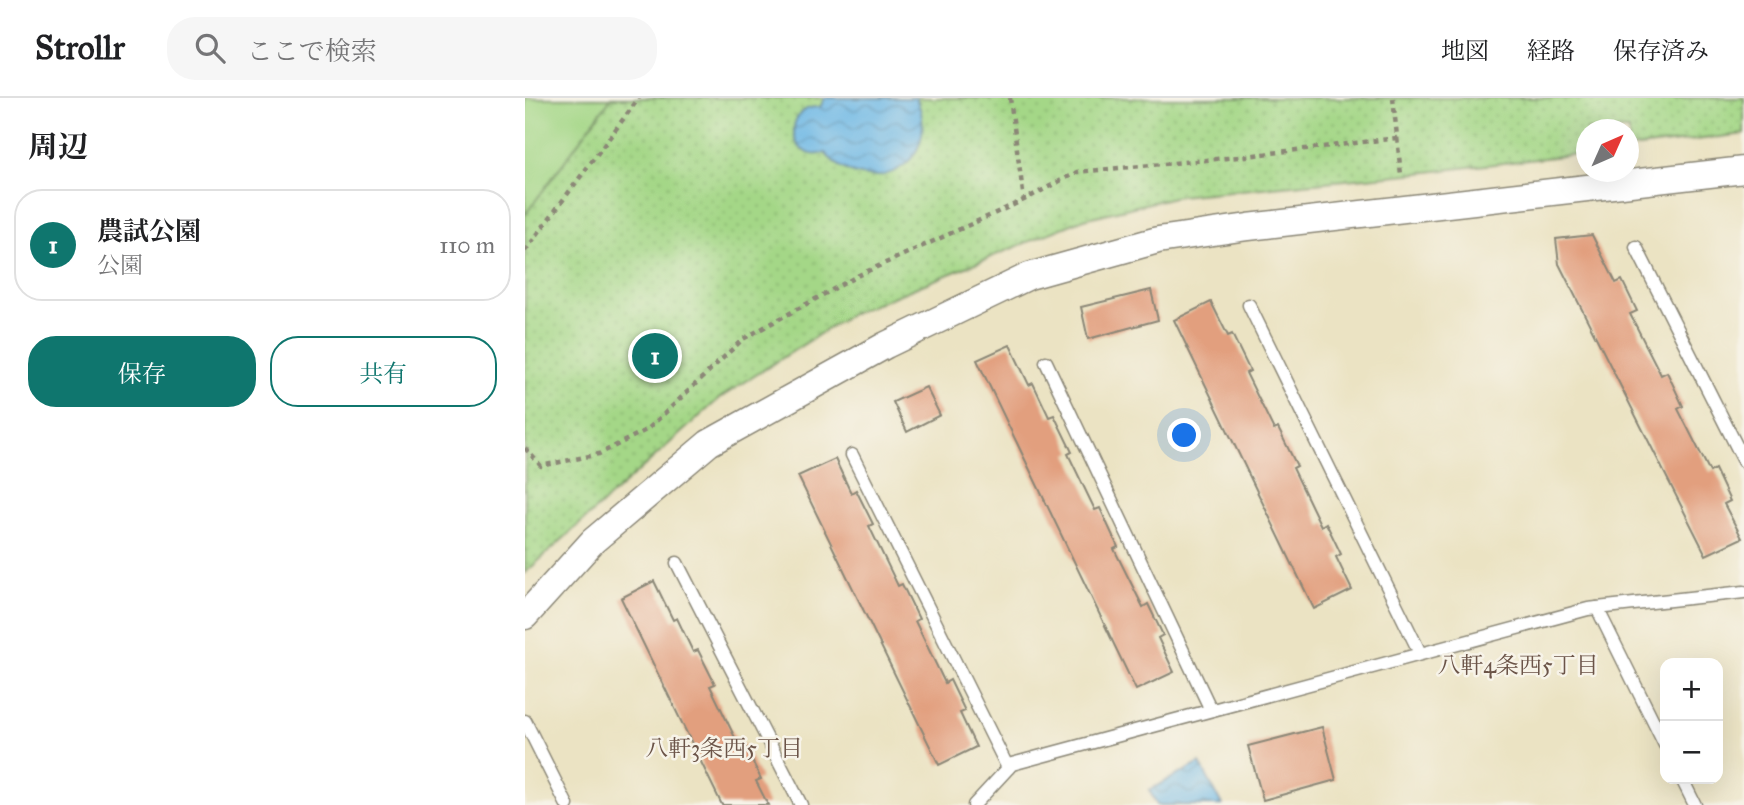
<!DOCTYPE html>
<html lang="ja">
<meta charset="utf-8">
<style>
:root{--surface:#fff;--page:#f6f6f6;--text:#202124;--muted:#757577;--line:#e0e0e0;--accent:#0f766e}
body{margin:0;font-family:"IM FELL Great Primer","Noto Serif JP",serif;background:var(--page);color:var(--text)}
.controls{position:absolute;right:21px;bottom:21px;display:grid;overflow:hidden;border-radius:14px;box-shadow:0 7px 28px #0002}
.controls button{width:63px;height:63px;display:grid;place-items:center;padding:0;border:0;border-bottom:2px solid var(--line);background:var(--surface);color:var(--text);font:35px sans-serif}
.compass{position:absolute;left:1051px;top:21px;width:63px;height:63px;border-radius:50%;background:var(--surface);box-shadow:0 7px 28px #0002;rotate:45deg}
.you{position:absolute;left:660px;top:338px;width:24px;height:24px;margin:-18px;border:5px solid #fff;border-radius:50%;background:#1a73e8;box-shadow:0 0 0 10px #1a73e833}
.badge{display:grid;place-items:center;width:46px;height:46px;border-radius:50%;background:var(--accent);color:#fff;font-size:23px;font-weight:700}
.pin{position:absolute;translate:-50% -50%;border:4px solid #fff;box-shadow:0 2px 7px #0006}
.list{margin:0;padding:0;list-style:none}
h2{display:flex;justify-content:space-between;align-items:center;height:91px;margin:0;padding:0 28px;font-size:30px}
h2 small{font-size:23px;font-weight:400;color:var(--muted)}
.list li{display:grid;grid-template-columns:46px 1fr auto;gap:21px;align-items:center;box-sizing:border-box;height:112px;margin:0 14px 14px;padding:0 14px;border:2px solid var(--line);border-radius:28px}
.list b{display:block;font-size:26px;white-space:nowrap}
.list p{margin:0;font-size:23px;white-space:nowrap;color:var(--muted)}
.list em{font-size:23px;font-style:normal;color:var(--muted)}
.actions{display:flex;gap:14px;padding:21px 28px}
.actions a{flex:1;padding:16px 0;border:2px solid var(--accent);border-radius:28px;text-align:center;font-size:24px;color:var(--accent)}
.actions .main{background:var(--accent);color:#fff}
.icon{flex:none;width:38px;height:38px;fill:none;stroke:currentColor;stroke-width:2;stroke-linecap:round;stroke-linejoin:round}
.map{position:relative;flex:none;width:1219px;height:707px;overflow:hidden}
header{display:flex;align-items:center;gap:42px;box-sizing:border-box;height:98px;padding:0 35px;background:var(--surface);border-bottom:2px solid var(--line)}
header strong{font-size:33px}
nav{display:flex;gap:38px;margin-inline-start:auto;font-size:24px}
.search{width:490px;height:63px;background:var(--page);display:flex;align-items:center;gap:18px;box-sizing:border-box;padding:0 24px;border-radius:28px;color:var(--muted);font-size:26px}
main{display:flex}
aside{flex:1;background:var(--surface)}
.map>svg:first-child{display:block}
.park{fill:url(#park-dots);stroke:#688159;stroke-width:2}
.pitch{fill:#a4d787;stroke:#688159;stroke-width:2}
.water{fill:url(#water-waves);stroke:#4c7188;stroke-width:2}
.building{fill:#e29f7e}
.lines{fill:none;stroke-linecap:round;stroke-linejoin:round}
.service-casing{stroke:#8b8777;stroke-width:15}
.minor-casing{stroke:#8b8777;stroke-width:29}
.path{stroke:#8b8777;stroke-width:4.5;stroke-dasharray:5 5;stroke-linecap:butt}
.service{stroke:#fff;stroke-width:12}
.minor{stroke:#fff;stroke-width:26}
.labels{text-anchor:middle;stroke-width:5;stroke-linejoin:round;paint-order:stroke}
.neighbourhood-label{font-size:23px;fill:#6b5448;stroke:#f7f3e8}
</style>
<header>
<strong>Strollr</strong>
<div class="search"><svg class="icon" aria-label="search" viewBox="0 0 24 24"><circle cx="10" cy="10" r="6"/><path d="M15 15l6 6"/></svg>ここで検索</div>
<nav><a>地図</a><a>経路</a><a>保存済み</a></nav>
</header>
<main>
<aside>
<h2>周辺<small></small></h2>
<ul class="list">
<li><span class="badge">1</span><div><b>農試公園</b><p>公園</p></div><em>110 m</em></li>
</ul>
<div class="actions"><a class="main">保存</a><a>共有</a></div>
</aside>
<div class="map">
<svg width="1219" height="707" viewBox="0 0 1219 707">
<defs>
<pattern id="park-dots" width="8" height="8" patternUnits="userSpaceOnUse" patternTransform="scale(1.75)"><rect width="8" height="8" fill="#a4d787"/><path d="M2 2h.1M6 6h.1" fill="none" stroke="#8db975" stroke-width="1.8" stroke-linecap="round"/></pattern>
<pattern id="water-waves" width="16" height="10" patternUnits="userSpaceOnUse" patternTransform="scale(1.75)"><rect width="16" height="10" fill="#6cb7e5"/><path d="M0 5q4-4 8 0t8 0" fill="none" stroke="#5995ba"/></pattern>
</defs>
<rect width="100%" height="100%" fill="#f7f3e8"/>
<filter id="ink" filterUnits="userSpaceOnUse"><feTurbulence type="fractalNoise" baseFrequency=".0143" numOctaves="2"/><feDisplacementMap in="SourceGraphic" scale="14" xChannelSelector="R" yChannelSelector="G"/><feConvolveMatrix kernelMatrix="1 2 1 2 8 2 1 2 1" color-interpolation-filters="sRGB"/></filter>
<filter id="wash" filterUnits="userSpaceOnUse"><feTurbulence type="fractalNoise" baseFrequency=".00686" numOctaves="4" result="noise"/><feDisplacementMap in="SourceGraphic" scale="28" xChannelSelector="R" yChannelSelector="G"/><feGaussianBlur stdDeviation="1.57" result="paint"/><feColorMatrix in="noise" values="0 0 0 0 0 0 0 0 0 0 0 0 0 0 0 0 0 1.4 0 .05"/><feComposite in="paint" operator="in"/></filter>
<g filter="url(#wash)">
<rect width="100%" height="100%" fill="#ebe3c3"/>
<path class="park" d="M 0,0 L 1219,0 L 1219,36 L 1104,50 L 1104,32 L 1062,32 L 1061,55 L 894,75 L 653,98 L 559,121 L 326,216 L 195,300 L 0,475 Z"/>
<path class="pitch" d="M 0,0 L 86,0 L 0,117 Z"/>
<g class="water">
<path d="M 300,0 L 391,0 C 420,64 346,107 300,55 C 262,66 257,6 295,9 Z"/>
<path d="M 675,665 L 697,707 L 632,707 L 624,692 Z"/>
</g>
<g id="blocks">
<g class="building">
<path d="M 1067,137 L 1091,185 L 1097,182 L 1112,213 L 1105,216 L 1136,277 L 1142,274 L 1158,308 L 1153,311 L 1185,374 L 1190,371 L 1205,403 L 1199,406 L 1217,440 L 1181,457 L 1034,166 L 1031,141 Z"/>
<path d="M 626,192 L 633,222 L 563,241 L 556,209 Z"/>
<path d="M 686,204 L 703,238 L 707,236 L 725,273 L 721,275 L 749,332 L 753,330 L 772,368 L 768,370 L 796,428 L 801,425 L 816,456 L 811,459 L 827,492 L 789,511 L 649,222 Z"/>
<path d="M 485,247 L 504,287 L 508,285 L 524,319 L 529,317 L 547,354 L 543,356 L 570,412 L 575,410 L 593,449 L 589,451 L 618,509 L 623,506 L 638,537 L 633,540 L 649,574 L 611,592 L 452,262 Z"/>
<path d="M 401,289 L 415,317 L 382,334 L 368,304 Z"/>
<path d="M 310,361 L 326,395 L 331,392 L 348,426 L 344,428 L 373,488 L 377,486 L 394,521 L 390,523 L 420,585 L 425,582 L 440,613 L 435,615 L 451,649 L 414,667 L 273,378 Z"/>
<path d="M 129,483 L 148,522 L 152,520 L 168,554 L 173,552 L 190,586 L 185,588 L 214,648 L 219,646 L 236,681 L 231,683 L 243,707 L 197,707 L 96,500 Z"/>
<path d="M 797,629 L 811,682 L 738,702 L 723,648 Z"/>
</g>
</g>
</g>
<g filter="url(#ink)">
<use href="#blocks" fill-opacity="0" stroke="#8b8777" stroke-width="2"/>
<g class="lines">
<defs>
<g id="service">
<path d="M 1111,149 L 1219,363"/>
<path d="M 724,207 L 895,555"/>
<path d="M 521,264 L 686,612"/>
<path d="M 327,357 L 483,670"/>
<path d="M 152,465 L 276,707"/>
<path d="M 1072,510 L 1140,647"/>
<path d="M 0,623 L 42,707"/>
<path d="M 1157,681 L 1170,707"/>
<path d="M 449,707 L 487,666 L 1063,511 L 1219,494"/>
</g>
<path id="minor" d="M 0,518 L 68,443 L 184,345 L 361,247 L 504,178 L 633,142 L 723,129 L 1219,72"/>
</defs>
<use href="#service" class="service-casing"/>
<use href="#minor" class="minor-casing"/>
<g class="path">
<path d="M 485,0 L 499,102"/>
<path d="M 868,0 L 876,77"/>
<path d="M 0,153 L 114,0"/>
<path d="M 0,350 L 16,368 L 74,356 L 123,331 L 218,241 L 334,177 L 499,102 L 552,74 L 713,59 L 872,40"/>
</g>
<use href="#service" class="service"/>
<use href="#minor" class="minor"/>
</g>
</g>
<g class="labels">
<g class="neighbourhood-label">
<text x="993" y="575">八軒4条西5丁目</text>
<text x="199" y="658">八軒3条西5丁目</text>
</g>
</g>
</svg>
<div class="controls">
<button>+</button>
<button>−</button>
</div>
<svg class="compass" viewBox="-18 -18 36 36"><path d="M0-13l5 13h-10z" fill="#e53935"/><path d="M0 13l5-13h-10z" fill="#757577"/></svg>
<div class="you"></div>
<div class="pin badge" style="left:130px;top:258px">1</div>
</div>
</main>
